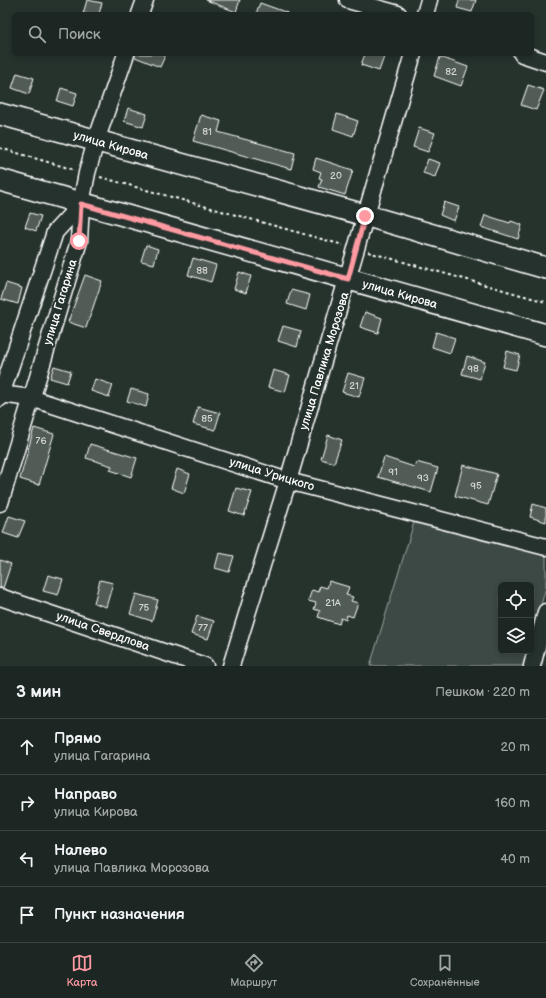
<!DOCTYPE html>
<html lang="ru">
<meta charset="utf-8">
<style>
:root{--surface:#1c2622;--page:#252e2a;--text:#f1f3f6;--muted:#a0a5a5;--line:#3a4340;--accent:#ff9aa2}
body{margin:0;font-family:"Balsamiq Sans",sans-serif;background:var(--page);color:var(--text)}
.controls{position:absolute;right:12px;bottom:12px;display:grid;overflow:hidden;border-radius:6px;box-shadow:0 2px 6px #0003}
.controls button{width:36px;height:36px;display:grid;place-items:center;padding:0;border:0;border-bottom:1px solid var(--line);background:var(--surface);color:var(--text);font:20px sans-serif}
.stop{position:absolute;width:12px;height:12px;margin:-9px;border:3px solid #ff9aa2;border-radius:50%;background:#fff}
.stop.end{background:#ff9aa2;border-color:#fff;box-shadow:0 1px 4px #0008}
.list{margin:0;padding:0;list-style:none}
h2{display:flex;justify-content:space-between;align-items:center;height:52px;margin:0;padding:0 16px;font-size:17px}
h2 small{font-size:13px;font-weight:400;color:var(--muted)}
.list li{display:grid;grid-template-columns:26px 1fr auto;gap:12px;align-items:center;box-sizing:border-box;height:56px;padding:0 16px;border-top:1px solid var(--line)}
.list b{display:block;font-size:15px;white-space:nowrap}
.list p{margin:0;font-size:13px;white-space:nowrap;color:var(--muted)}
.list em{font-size:13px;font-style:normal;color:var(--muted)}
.icon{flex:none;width:22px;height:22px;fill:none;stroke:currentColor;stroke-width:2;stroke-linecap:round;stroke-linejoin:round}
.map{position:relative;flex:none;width:546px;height:666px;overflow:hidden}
.search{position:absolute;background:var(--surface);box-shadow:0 2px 6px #0003;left:12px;right:12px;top:12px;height:44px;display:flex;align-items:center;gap:10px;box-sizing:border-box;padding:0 14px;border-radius:6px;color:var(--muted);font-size:15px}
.sheet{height:276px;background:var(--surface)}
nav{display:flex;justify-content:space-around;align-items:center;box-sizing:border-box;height:56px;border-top:1px solid var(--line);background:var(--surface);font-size:11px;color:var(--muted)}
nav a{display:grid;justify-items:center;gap:2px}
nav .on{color:var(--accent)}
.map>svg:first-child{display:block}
.green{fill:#3e4944;stroke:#9ea4a2}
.building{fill:#515c57;stroke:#fff}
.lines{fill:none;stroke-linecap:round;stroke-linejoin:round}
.minor-casing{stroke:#fff;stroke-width:19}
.major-casing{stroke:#fff;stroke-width:24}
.path{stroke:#fff;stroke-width:2;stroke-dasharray:3 3;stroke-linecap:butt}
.minor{stroke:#26332d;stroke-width:16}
.major{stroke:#26332d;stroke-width:21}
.route{stroke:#ff9aa2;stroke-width:5}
.labels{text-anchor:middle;stroke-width:4;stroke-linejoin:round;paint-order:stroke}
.number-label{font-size:10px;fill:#d4d6d5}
.street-label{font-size:12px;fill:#fff;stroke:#26332d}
</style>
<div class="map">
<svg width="546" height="666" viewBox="0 0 546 666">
<rect width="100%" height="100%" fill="#26332d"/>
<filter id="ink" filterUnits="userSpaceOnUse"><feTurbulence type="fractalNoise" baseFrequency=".025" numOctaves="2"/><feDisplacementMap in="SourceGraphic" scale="8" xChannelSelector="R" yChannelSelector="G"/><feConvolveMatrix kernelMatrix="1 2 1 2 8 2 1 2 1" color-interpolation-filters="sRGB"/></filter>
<g filter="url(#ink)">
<path class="green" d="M 415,519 L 546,554 L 546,587 L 531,641 L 531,585 L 501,585 L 501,651 L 528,651 L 524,666 L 370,666 Z"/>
<g class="building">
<path d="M 87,0 L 102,3 L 99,14 L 83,14 Z"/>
<path d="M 206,0 L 240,0 L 236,12 Z"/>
<path d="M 459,0 L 476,0 L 472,12 L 457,8 Z"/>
<path d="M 260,3 L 288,13 L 287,14 L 256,14 Z"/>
<path d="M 135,54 L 166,54 L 160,67 L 135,57 Z"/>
<path d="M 365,54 L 385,54 L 379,71 L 361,65 Z"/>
<path d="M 440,57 L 468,67 L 461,86 L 434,76 Z"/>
<path d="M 17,73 L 34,78 L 29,94 L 12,88 Z"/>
<path d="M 528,85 L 544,90 L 536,110 L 521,105 Z"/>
<path d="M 61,88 L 77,93 L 73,106 L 57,101 Z"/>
<path d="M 128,108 L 147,114 L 143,127 L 124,121 Z"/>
<path d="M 337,114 L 358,121 L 353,136 L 333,129 Z"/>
<path d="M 201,115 L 221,121 L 218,132 L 295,153 L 291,169 L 193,141 Z"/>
<path d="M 419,128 L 435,133 L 428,152 L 413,147 Z"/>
<path d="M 316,158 L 353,170 L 345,195 L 319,187 L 322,179 L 319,178 L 321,172 L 313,169 Z"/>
<path d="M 428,159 L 440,163 L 435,177 L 423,173 Z"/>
<path d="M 444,202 L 459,207 L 454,221 L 440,215 Z"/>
<path d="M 30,213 L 41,216 L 36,231 L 25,227 Z"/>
<path d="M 485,215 L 510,223 L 511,221 L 522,225 L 518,239 L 481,227 Z"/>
<path d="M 146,245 L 158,249 L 154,264 L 141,261 Z"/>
<path d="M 193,258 L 216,265 L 211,282 L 188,275 Z"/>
<path d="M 239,272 L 251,276 L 246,293 L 234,289 Z"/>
<path d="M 85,275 L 102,281 L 86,328 L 68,322 Z"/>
<path d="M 6,283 L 22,288 L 18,304 L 1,299 Z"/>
<path d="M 291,290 L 310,295 L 306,310 L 287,304 Z"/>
<path d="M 365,312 L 382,318 L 378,333 L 360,327 Z"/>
<path d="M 283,326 L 301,331 L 297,347 L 278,341 Z"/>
<path d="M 436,332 L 455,338 L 450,353 L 432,347 Z"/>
<path d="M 507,351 L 520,355 L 516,370 L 503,367 Z"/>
<path d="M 467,356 L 485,362 L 480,379 L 462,374 Z"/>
<path d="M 54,366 L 71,371 L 67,383 L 50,378 Z"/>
<path d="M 273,370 L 290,375 L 285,392 L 268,387 Z"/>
<path d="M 348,373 L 365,378 L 359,397 L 342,392 Z"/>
<path d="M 95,379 L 113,385 L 109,397 L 91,391 Z"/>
<path d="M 131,389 L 149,394 L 146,407 L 127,401 Z"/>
<path d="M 198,407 L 220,413 L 215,430 L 193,424 Z"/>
<path d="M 34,428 L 54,434 L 39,485 L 20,479 Z"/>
<path d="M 328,435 L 342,440 L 334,463 L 321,459 Z"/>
<path d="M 90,444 L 137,458 L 131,477 L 110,470 L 112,466 L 86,458 Z"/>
<path d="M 384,457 L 414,467 L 416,462 L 438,468 L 431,492 L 378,477 Z"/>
<path d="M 463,465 L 497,474 L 488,505 L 455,496 Z"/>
<path d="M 177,469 L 190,474 L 184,493 L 171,488 Z"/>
<path d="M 236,488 L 252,492 L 244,516 L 229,511 Z"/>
<path d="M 533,504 L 546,508 L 546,522 L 530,517 Z"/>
<path d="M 9,516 L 25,521 L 18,538 L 3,533 Z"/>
<path d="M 219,553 L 234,556 L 229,572 L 215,568 Z"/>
<path d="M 0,560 L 11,564 L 3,588 L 0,588 Z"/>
<path d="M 48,575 L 63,579 L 58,595 L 43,591 Z"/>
<path d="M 100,580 L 113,583 L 106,607 L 94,603 Z"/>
<path d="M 329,581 L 349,587 L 346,595 L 353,597 L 351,601 L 358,603 L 353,617 L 347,615 L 346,620 L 341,618 L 339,624 L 318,617 L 320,611 L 314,609 L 316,603 L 308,601 L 312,590 L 318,592 L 320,586 L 327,588 Z"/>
<path d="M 136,594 L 158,600 L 152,621 L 130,614 Z"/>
<path d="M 197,616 L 214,621 L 208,639 L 191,634 Z"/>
</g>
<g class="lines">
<defs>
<g id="minor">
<path d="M 348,0 L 398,14"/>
<path d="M 140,14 L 145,0"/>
<path d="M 425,14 L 429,0"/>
<path d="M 522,54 L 546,62"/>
<path d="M 0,394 L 31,398 L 288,481 L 546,547"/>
<path d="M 0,398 L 55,232 L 81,204"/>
<path d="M 0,503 L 79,241 L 81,204 L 87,173 L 96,141 L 126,54"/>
<path d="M 0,597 L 205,666"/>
<path d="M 231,666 L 288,481 L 413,54"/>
<path d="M 532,666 L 546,612"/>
</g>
<g id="major">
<path d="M 0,114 L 354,212 L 546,268"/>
<path d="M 0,180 L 546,335"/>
</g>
</defs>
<use href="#minor" class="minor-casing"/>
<use href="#major" class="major-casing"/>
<g class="path">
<path d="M 0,148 L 75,170"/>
<path d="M 100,177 L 343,245"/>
<path d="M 368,252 L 546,302"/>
</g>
<use href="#minor" class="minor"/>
<use href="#major" class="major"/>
</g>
</g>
<g class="lines" filter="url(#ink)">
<path class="route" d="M 79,241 L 81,204 L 348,279 L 365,216"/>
</g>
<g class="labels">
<g class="number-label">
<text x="451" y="75">82</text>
<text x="207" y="135">81</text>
<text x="336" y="179">20</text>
<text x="202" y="274">88</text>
<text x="473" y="372">98</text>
<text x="354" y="389">21</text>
<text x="207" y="422">85</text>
<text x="41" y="444">76</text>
<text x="393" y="475">91</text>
<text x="423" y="481">93</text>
<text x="476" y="489">95</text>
<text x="333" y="606">21А</text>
<text x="144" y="611">75</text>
<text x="203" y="631">77</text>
</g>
<g class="street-label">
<text transform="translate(111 145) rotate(16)" y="4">улица Кирова</text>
<text transform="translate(400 294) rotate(16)" y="4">улица Кирова</text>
<text transform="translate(60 302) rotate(-73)" y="4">улица Гагарина</text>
<text transform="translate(324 361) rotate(-73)" y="4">улица Павлика Морозова</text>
<text transform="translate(272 474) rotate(17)" y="4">улица Урицкого</text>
<text transform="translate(103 631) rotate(19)" y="4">улица Свердлова</text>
</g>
</g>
</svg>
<div class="controls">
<button><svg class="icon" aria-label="locate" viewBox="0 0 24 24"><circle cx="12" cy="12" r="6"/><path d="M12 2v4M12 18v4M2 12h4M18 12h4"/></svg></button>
<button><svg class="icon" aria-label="layers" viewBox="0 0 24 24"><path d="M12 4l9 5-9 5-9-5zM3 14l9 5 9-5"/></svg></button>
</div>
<div class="stop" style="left:79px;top:241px"></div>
<div class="stop end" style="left:365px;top:216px"></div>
<div class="search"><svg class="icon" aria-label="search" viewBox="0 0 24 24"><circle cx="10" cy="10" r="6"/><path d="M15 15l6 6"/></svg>Поиск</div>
</div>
<section class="sheet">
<h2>3 мин<small>Пешком · 220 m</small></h2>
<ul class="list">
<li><svg class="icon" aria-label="ahead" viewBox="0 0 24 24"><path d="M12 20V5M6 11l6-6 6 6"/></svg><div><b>Прямо</b><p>улица Гагарина</p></div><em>20 m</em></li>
<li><svg class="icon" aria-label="right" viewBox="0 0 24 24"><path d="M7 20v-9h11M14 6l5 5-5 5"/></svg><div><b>Направо</b><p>улица Кирова</p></div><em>160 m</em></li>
<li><svg class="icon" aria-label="left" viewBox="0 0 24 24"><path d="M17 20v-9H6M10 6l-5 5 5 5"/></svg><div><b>Налево</b><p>улица Павлика Морозова</p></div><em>40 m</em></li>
<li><svg class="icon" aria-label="arrive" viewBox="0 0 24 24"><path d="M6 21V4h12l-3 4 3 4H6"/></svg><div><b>Пункт назначения</b></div></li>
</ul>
</section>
<nav>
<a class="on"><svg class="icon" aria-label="map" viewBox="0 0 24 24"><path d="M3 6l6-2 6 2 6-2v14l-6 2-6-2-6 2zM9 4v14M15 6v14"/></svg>Карта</a>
<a><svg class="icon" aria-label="directions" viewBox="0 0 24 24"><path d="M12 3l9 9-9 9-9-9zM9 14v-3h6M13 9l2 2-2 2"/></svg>Маршрут</a>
<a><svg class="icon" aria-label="saved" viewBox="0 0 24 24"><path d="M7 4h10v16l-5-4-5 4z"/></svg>Сохранённые</a>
</nav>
